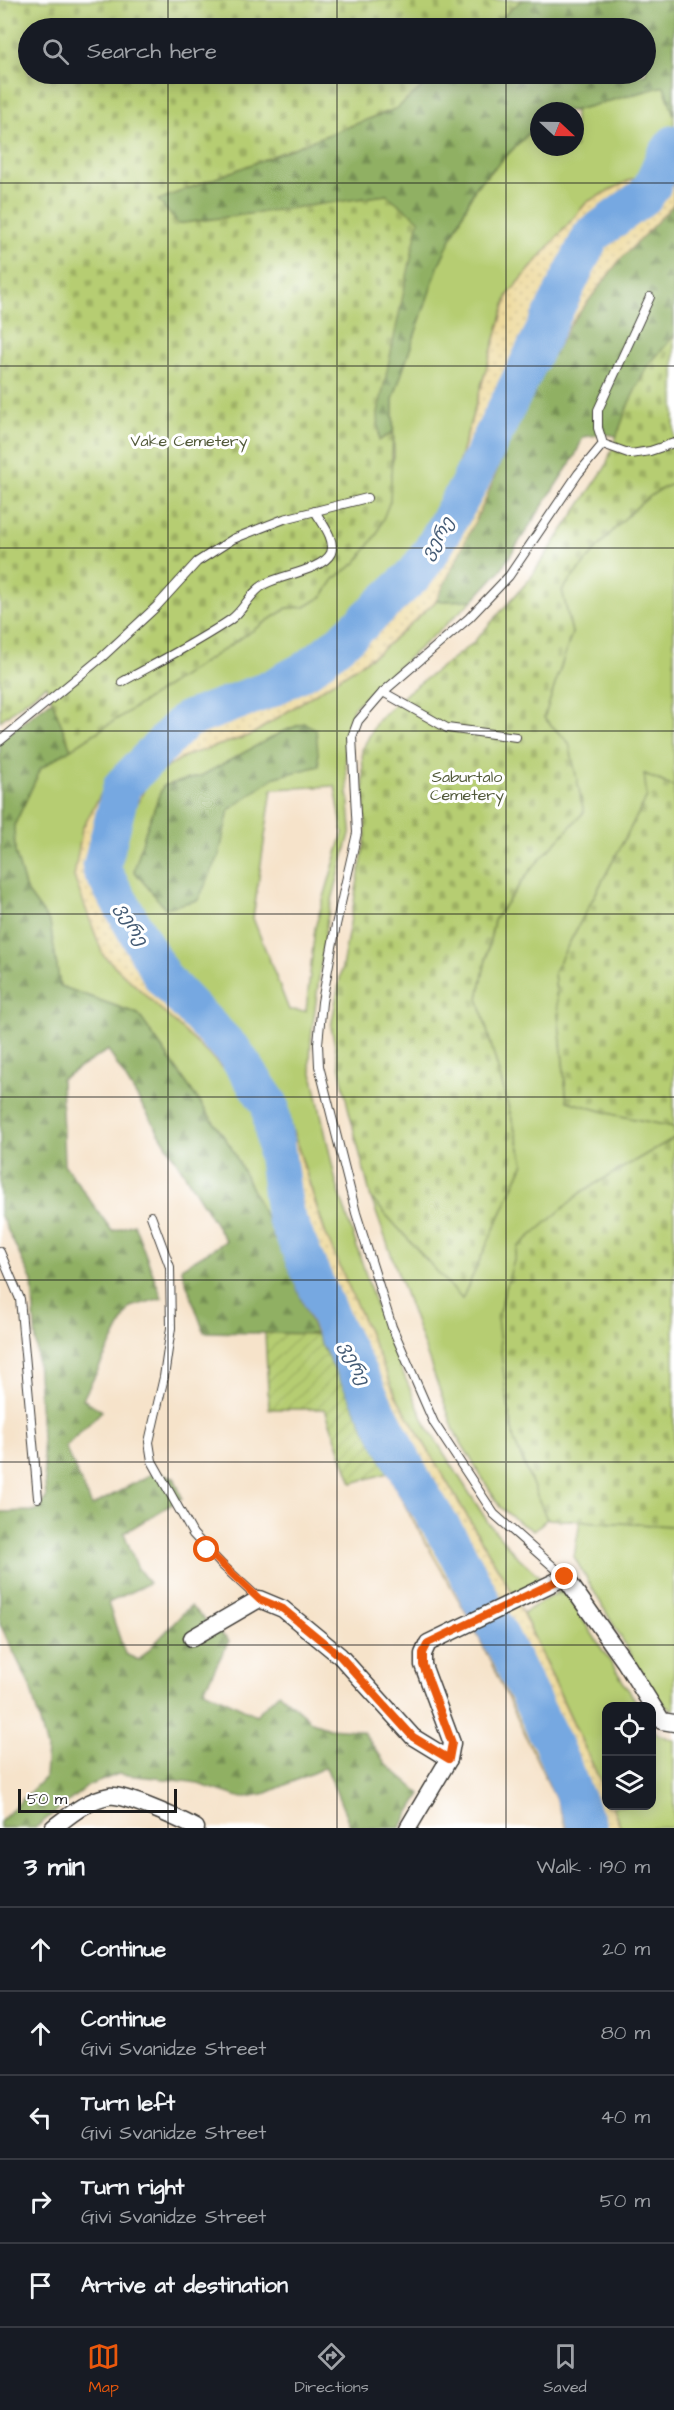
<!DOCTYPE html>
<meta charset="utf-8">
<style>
:root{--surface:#171b24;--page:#20242c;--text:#f1f3f6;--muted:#9ea1a6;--line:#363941;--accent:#ea580c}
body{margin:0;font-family:"Architects Daughter","Noto Sans Georgian",sans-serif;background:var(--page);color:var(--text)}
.controls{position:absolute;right:18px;bottom:18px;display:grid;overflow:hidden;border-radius:12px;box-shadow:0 3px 15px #0003}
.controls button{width:54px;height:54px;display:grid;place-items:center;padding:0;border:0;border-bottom:2px solid var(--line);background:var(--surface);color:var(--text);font:30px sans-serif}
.compass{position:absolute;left:530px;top:102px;width:54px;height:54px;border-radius:50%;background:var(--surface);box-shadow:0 3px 15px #0003;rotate:112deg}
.scale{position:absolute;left:18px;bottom:15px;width:159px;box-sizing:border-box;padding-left:6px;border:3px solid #1c1c1c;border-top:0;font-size:16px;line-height:21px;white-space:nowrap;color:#1c1c1c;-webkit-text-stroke:4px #fff;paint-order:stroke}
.stop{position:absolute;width:18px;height:18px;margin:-14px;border:4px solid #ea580c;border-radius:50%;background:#fff}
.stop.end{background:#ea580c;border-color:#fff;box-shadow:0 2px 6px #0008}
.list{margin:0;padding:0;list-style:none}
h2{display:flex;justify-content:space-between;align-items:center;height:78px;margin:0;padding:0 24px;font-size:26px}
h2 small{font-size:20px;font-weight:400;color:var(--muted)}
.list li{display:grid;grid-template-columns:39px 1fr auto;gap:18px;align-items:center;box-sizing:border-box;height:84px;padding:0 24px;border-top:2px solid var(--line)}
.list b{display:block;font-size:22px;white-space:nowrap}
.list p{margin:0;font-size:20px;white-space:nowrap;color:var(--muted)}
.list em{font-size:20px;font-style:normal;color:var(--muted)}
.icon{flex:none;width:33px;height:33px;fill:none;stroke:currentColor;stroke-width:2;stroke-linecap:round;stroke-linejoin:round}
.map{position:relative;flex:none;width:674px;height:1828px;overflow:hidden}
.search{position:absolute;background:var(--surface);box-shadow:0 3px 15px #0003;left:18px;right:18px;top:18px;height:66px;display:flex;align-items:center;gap:15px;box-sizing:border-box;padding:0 21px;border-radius:33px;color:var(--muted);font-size:22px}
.sheet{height:498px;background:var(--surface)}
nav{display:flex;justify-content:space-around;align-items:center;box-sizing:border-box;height:84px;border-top:2px solid var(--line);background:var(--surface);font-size:16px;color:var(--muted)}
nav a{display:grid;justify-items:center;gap:3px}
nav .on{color:var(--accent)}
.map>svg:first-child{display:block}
.green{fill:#b6cd72;stroke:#697447;stroke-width:1.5;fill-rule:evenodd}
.forest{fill:url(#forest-firs);stroke:#566640;stroke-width:1.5}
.sand{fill:url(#sand-dots);stroke:#857b5d;stroke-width:1.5}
.cemetery{fill:url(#cemetery-stones);stroke:#697447;stroke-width:1.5}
.garden{fill:url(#garden-furrows);stroke:#697447;stroke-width:1.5}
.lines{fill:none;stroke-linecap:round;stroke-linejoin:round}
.river{stroke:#76a8e1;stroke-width:38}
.lane-casing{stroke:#3d3a36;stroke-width:10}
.street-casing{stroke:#3d3a36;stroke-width:19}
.lane{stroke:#fff;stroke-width:8}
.street{stroke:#fff;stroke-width:16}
.route{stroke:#ea580c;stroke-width:8}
.grid{fill:none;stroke:#1c1c1c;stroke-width:1.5;stroke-opacity:0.55}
.labels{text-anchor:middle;stroke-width:6;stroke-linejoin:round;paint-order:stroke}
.park-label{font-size:16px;fill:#525a3a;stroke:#fff}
.water-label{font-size:18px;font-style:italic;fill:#445b75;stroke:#fff}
</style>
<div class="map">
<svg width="674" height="1828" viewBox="0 0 674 1828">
<defs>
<pattern id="forest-firs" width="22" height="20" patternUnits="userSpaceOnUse" patternTransform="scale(1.5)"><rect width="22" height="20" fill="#90b064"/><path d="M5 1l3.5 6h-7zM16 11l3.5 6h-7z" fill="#758e52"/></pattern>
<pattern id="sand-dots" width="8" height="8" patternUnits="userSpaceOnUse" patternTransform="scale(1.5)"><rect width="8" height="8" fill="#eeda9e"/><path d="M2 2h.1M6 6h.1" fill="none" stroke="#ccba88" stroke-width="1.8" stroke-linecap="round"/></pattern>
<pattern id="cemetery-stones" width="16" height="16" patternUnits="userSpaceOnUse" patternTransform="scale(1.5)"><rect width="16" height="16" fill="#b6cd72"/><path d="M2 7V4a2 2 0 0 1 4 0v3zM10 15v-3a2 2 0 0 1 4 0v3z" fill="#9caf62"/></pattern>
<pattern id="garden-furrows" width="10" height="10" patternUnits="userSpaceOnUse" patternTransform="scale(1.5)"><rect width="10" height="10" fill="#b6cd72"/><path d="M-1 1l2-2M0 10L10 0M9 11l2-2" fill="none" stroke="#9caf62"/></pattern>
</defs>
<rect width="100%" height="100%" fill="#fff"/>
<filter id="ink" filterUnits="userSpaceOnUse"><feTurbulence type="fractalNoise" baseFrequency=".0167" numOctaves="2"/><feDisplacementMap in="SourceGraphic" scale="12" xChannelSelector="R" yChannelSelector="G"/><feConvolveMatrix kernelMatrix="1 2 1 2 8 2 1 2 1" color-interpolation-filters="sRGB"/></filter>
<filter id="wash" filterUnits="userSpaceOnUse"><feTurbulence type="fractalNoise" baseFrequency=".008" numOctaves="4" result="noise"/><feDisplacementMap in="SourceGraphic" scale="24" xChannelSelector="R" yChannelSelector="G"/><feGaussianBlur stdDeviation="1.35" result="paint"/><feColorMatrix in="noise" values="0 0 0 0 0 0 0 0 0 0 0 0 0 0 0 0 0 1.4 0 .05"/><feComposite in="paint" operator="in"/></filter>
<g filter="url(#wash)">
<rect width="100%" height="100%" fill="#f6e3ca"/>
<g class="green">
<path d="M 664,86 L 674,115 L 674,148 L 658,175 L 632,179 L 508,295 L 456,472 L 412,558 L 341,624 L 262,681 L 184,708 L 113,772 L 82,829 L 227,1072 L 254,1112 L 278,1242 L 231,1147 L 138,1014 L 60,986 L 50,923 L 26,890 L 15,852 L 14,826 L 41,768 L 287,608 L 305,607 L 322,596 L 334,579 L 357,562 L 394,457 L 393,399 L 439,264 L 476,187 L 539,123 L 539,147 L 575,147 L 575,111 L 572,111 Z"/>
<path d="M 674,484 L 674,787 L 645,774 L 647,797 L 554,972 L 567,1101 L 616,1115 L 674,1127 L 674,1138 L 583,1191 L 514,1440 L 547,1519 L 534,1530 L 521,1524 L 500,1507 L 455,1433 L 371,1198 L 462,1299 L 524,1163 L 478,998 L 494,920 L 532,868 L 569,743 L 544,718 L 572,633 L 562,590 C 587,561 639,492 674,484 Z"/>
<path d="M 473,600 L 353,708 L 344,740 L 351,830 L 327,919 L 311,1039 L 310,1064 L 336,1182 L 383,1328 L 426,1425 L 489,1524 L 514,1553 L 540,1577 L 516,1599 L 396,1396 L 327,1238 L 279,1088 L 266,1070 L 175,977 L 133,915 L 114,864 L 128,821 L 150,778 L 185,756 L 251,735 L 378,653 L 436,601 ZM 304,723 L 319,766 L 275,777 L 228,810 L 219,856 L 134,871 L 146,830 L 163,786 L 201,776 L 282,732 ZM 335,786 L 343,833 L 315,928 L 306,1011 L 289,1010 L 253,918 L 272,789 Z"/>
<path d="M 580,1521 L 674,1526 L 674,1710 L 659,1703 L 574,1557 Z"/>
<path d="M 563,1589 L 639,1706 L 606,1706 L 606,1794 L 523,1613 Z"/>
<path d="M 652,1726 L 657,1734 L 674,1740 L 674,1828 L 621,1828 L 612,1806 L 652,1806 Z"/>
</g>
<g class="forest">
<path d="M 522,0 L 674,0 L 674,115 L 664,86 L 572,111 L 539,111 L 539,123 L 476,186 L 439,264 L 393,399 L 393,432 L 379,441 L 378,413 L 387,195 L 177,224 L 158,200 L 397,108 L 437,74 L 646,74 L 646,28 L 489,28 Z"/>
<path d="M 632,179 L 674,198 L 674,336 L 647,367 L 629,403 L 617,436 L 605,434 L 583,437 L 575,456 L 500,571 L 473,600 L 436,601 L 434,514 L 456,472 L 508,295 L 587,202 Z"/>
<path d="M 52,700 L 71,749 L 41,768 L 14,826 L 15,852 L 26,890 L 50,923 L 60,986 L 138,1014 L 231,1147 L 278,1242 L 316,1334 L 204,1332 L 181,1268 L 226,1241 L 108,1050 L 61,1079 L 64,1164 L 112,1231 L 134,1224 L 162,1298 L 130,1307 L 83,1399 L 102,1411 L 65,1447 L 92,1506 L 155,1472 L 174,1477 L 182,1498 L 124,1533 L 137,1567 L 149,1583 L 108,1603 L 125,1654 L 139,1660 L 190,1606 L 229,1641 L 204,1690 L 256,1715 L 279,1693 L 312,1722 L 329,1728 L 356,1730 L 363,1732 L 386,1764 L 421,1794 L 400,1828 L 351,1828 L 326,1767 L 267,1793 L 242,1798 L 192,1782 L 118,1774 L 88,1786 L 35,1828 L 0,1828 L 0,1822 L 45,1777 L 47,1748 L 30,1686 L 0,1624 L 0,1512 L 37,1511 L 46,1498 L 32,1281 L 0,1214 L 0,740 Z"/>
<path d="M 304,723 L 316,729 L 319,766 L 275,777 L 229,810 L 219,856 L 198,900 L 165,908 L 134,871 L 146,830 L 163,786 L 201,776 L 282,732 Z"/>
</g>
<path class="sand" d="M 674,148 L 674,204 L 619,261 L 570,325 L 518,416 L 485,501 L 436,601 L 378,653 L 251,735 L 185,756 L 150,778 L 128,821 L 114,864 L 133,915 L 175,977 L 266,1070 L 279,1088 L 324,1230 L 396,1396 L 516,1599 L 606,1794 L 606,1806 L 612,1806 L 621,1828 L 566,1828 L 557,1802 L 472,1623 L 412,1519 L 316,1334 L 278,1242 L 254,1112 L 227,1072 L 103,955 L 74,877 L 82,829 L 113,772 L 184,708 L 262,681 L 341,624 L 412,558 L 456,472 L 508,295 L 587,202 L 632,179 L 658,175 Z"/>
<g class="cemetery">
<path d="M 0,0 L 522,0 L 489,28 L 28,28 L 28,74 L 437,74 L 397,108 L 158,200 L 178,224 L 387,195 L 419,220 L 378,413 L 379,441 L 393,432 L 390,501 L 377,534 L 357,562 L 334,579 L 323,596 L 305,607 L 287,608 L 71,749 L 46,685 L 0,721 Z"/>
<path d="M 674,336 L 674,484 C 639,492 587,561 562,590 L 572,633 L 544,718 L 569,743 L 584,812 L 532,868 L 494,920 L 478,998 L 524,1163 L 462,1299 L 371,1198 L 348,1107 L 331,1027 L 366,836 L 362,750 L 377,721 L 408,692 L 472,644 L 529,580 L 605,468 L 629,403 L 647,367 Z"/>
<path d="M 644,774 L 674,787 L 674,1127 L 616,1115 L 567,1101 L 554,972 L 647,797 Z"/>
<path d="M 674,1138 L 674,1526 L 547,1519 L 514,1440 L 506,1394 L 497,1318 L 518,1247 L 583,1191 Z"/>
</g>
<path class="garden" d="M 265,1333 L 316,1334 L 388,1473 L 352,1483 L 325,1409 L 269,1409 Z"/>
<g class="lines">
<path class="river" d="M 588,1828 L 551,1740 L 507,1650 L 455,1549 L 413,1481 L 336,1330 L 305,1260 L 285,1215 L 270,1105 L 235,1053 L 163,978 L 101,869 L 122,786 L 186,720 L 268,690 L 309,668 L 346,638 L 416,573 L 432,550 L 468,486 L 591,236 L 645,196 L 652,186 L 664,158 L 674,144"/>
</g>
</g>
<g filter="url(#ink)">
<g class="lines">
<defs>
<g id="lane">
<path d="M 650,297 L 598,410 L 598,428 L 603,444 L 631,454 L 650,451 L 674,443"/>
<path d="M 122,682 C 158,662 196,643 230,620 C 244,611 249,593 265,584 C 281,575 323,570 331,553 C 336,539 321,522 315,511"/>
<path d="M 383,692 L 447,728 L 516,737"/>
<path d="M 0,741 L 101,658 L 156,607 L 197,562 L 233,539 L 284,519 L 367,498"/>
<path d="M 151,1216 L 170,1267 L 171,1328 L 164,1377 L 149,1442 L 152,1461 L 193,1534 L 221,1564 L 259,1599"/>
<path d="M 0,1252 L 20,1299 L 38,1498"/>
<path d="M 565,1577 L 494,1514 L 434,1423 L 392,1327 L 356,1213 L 319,1066 L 318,1044 L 322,1002 L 336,925 L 357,833 L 352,737 L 358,721 L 383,692 L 469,618 L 509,576 L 578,474 L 603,444"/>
</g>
<g id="street">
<path d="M 192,1638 L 259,1599 L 283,1609 L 340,1656 L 413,1737 L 449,1759 L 408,1828"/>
<path d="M 449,1759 L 452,1743 L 423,1665 L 423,1654 L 428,1643 L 565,1577 L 625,1662 L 662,1721 L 674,1723"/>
<path d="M 53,1828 C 70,1815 87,1800 109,1796 C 122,1793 182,1820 196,1828"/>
</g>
</defs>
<use href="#lane" class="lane-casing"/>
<use href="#street" class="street-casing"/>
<use href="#lane" class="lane"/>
<use href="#street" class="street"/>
</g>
</g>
<g class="lines" filter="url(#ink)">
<path class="route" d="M 207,1550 L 259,1599 L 283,1609 L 340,1656 L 413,1737 L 449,1759 L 452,1743 L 423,1665 L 423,1653 L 428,1643 L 565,1577"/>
</g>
<path class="grid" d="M 168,0 L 168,28M 337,0 L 337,28M 506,0 L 506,28M 168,74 L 168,1828M 337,74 L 337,1828M 506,74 L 506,1828M 0,183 L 674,183M 0,366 L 674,366M 0,548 L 674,548M 0,731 L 674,731M 0,914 L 674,914M 0,1097 L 674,1097M 0,1280 L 674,1280M 0,1462 L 674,1462M 0,1645 L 674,1645"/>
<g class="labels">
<g class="park-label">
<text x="189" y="446">Vake Cemetery</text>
<text x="467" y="782">Saburtalo<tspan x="467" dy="18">Cemetery</tspan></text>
</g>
<g class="water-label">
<text transform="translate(437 538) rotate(-59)" y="6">ვერე</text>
<text transform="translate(132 924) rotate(60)" y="6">ვერე</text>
<text transform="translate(355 1363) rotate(64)" y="6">ვერე</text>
</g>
</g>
</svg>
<div class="controls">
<button><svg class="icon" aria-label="locate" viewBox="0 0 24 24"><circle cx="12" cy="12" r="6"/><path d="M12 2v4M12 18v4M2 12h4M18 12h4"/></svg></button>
<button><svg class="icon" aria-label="layers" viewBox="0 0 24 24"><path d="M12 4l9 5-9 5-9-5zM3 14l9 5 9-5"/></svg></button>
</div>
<svg class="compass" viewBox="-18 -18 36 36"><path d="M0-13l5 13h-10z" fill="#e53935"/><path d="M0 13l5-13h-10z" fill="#9ea1a6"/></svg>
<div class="scale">50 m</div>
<div class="stop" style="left:207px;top:1550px"></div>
<div class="stop end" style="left:565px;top:1577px"></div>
<div class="search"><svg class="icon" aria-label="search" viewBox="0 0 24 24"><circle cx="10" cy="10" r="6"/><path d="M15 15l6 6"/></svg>Search here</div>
</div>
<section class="sheet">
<h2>3 min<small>Walk · 190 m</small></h2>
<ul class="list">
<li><svg class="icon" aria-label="ahead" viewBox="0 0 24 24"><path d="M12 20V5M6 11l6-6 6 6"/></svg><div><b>Continue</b></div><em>20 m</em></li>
<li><svg class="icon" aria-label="ahead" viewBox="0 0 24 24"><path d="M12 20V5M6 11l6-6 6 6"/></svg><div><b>Continue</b><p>Givi Svanidze Street</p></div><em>80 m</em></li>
<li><svg class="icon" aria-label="left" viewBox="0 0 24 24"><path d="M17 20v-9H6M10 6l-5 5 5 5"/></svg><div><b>Turn left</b><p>Givi Svanidze Street</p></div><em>40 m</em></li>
<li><svg class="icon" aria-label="right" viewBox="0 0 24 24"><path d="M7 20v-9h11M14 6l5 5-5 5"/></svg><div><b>Turn right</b><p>Givi Svanidze Street</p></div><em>50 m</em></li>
<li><svg class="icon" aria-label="arrive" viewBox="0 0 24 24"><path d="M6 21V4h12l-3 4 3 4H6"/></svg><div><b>Arrive at destination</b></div></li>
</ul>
</section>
<nav>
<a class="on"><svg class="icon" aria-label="map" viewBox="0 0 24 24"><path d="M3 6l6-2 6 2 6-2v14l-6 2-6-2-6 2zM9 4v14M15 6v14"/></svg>Map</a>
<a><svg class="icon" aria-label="directions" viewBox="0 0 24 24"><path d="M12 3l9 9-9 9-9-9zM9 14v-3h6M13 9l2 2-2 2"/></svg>Directions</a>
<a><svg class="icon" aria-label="saved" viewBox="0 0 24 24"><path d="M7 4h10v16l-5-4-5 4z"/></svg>Saved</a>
</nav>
